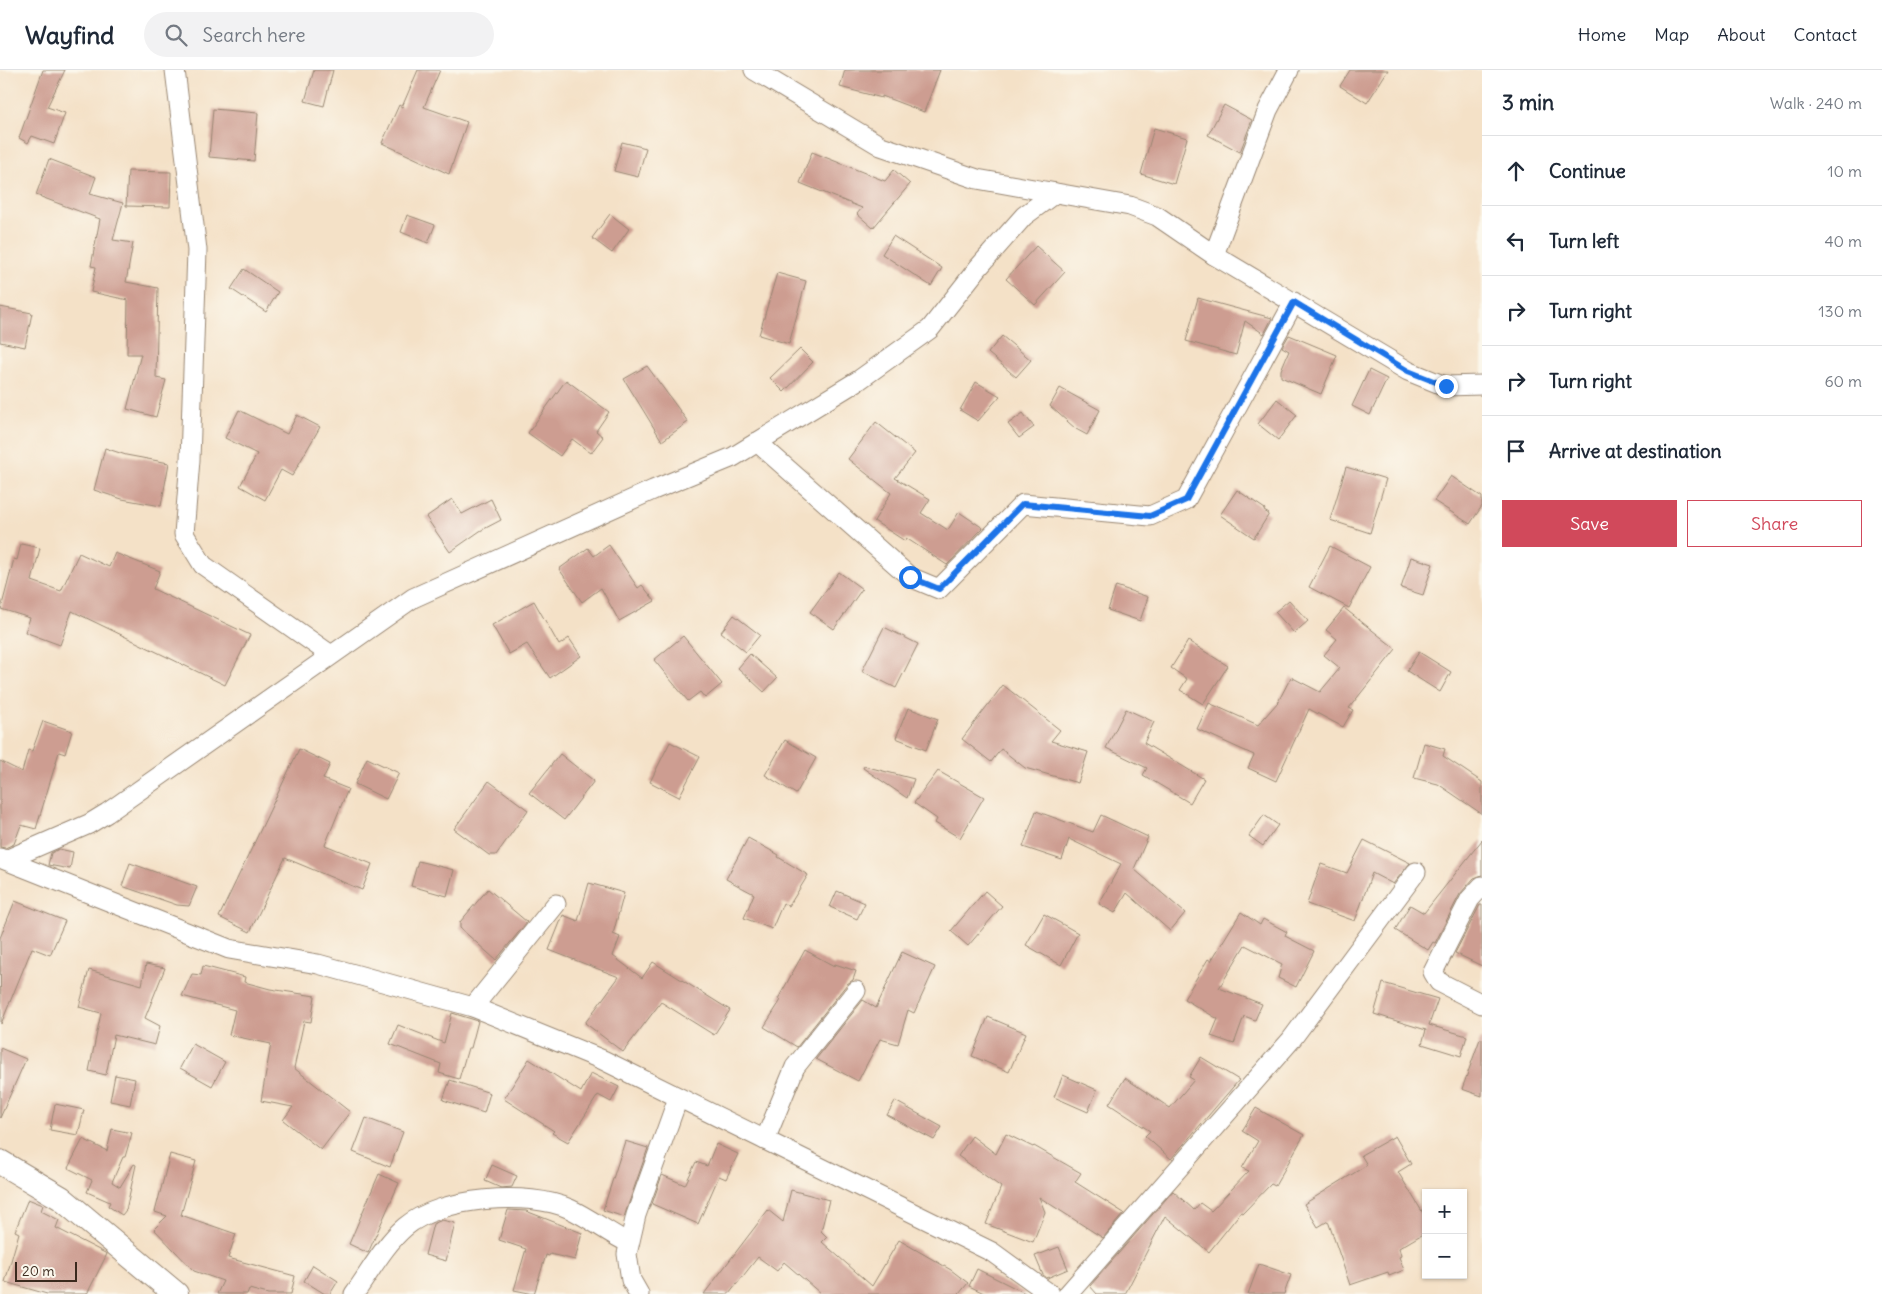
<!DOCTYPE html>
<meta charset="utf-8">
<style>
:root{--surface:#fff;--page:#f2f2f3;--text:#1f2937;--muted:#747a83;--line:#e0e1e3;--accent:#d1495b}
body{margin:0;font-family:Delius,sans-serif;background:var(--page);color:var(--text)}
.controls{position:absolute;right:15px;bottom:15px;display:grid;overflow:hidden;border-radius:0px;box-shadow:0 1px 4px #0004}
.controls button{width:45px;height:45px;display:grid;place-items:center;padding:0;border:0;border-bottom:1px solid var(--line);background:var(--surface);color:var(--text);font:25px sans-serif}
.scale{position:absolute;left:15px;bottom:12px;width:62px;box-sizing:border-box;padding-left:5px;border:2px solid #3b2a1e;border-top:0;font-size:14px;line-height:18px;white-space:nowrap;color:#3b2a1e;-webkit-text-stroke:4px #fbf7ec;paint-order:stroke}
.stop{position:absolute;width:15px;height:15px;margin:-11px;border:4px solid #1a73e8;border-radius:50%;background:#fff}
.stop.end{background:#1a73e8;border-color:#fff;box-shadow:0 1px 5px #0008}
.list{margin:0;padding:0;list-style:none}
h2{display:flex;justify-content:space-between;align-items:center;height:65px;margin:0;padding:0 20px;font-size:21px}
h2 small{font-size:16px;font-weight:400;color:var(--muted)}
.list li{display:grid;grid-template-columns:32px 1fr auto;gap:15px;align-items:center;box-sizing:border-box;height:70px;padding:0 20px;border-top:1px solid var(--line)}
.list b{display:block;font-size:19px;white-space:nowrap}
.list em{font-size:16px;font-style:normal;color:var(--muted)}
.actions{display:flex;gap:10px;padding:15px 20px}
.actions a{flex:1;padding:11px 0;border:1px solid var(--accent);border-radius:0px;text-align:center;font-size:18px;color:var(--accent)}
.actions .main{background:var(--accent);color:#fff}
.icon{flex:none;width:28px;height:28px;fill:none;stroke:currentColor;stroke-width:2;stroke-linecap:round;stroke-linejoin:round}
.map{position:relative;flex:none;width:1482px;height:1224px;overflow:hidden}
header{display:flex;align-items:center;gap:30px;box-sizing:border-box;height:70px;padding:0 25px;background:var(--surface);border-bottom:1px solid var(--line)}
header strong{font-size:24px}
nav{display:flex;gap:28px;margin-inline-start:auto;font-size:18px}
.search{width:350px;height:45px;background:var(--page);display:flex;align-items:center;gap:12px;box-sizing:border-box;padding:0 18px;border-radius:28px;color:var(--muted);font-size:19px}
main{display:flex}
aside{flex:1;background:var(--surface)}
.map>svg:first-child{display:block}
.building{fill:#cd9d91}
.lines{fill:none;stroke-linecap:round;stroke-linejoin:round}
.minor-casing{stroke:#988672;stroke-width:21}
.tertiary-casing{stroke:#988672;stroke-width:26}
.minor{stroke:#fff;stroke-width:19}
.tertiary{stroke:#fff;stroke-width:24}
.route{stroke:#1a73e8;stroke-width:6}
</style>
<header>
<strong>Wayfind</strong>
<div class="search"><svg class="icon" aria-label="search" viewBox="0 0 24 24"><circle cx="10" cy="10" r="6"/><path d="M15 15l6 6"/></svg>Search here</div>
<nav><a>Home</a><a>Map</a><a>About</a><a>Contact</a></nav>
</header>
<main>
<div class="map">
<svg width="1482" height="1224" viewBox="0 0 1482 1224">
<rect width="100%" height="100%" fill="#fbf7ec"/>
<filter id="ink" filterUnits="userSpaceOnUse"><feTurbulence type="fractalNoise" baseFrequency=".02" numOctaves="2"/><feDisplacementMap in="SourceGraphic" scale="10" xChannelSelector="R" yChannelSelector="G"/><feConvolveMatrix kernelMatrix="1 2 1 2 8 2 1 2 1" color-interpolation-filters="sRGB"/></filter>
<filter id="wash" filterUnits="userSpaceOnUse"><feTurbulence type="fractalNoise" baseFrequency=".0096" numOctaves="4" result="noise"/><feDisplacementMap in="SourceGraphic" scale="20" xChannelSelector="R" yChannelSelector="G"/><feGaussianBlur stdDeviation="1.12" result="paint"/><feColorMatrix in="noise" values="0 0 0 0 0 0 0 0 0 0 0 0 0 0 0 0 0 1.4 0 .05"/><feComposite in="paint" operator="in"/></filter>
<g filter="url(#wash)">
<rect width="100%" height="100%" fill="#f4e1c7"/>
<g id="blocks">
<g class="building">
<path d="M 43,0 L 65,0 L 47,37 L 65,43 L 54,74 L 32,66 L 28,73 L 19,68 Z"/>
<path d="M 314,0 L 333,0 L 324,36 L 305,31 Z"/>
<path d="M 418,0 L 440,0 L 424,37 L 467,52 L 449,104 L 382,73 L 399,35 L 402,37 Z"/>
<path d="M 845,0 L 940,0 L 924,42 L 882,26 L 882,28 L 840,17 Z"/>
<path d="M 1350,0 L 1388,0 L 1367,33 L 1340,16 Z"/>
<path d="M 1224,35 L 1252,50 L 1240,82 L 1208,65 Z"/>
<path d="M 213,39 L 258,43 L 254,91 L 209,87 Z"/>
<path d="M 1154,58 L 1187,68 L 1174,114 L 1141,104 Z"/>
<path d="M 622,72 L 646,78 L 638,107 L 614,101 Z"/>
<path d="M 812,82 L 885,111 L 894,100 L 910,114 L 873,158 L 857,144 L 862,138 L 800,113 Z"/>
<path d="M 49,89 L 96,107 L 90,124 L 123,133 L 113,170 L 133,173 L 126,212 L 158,218 L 156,308 L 166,310 L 156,347 L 127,339 L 141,284 L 127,284 L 128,230 L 91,222 L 96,197 L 91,196 L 100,149 L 36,125 Z"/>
<path d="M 128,101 L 171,102 L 170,137 L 126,136 Z"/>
<path d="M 610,144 L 629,159 L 612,183 L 592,168 Z"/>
<path d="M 407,145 L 435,155 L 428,173 L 401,162 Z"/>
<path d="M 893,166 L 942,198 L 931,216 L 882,184 Z"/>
<path d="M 1036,176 L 1065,202 L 1035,235 L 1006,209 Z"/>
<path d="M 244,199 L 278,222 L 266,242 L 231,219 Z"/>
<path d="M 777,203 L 806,211 L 789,274 L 759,265 Z"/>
<path d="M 1198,228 L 1227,236 L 1272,248 L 1264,264 L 1245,251 L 1236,285 L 1186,271 Z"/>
<path d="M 0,237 L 32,243 L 25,277 L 0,272 Z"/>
<path d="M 1289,265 L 1337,285 L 1321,324 L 1281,307 L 1281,300 L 1289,281 L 1282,277 Z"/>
<path d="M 1002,266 L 1031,290 L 1016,307 L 988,283 Z"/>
<path d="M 800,279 L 813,292 L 784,322 L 770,308 Z"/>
<path d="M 647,296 L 688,352 L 662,371 L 624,309 Z"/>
<path d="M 1369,300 L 1387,309 L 1370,345 L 1352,336 Z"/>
<path d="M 566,310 L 609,342 L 596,361 L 603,367 L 591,383 L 572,369 L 560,386 L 528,363 Z"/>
<path d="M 976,312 L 1000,326 L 978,351 L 960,340 Z"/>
<path d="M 1060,318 L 1100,340 L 1087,365 L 1076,359 L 1050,336 Z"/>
<path d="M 1277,329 L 1297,345 L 1278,370 L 1258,354 Z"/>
<path d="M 239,340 L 287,364 L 297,345 L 320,357 L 292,406 L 281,400 L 265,430 L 240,416 L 257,384 L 225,368 Z"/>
<path d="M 1023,343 L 1034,357 L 1019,368 L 1008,354 Z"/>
<path d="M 876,352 L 915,383 L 895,408 L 930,429 L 921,443 L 948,460 L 959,442 L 983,458 L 947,495 L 906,468 L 905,471 L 874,451 L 891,423 L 848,389 Z"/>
<path d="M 105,378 L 126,385 L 169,393 L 161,436 L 122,429 L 94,420 Z"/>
<path d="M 1346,397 L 1386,409 L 1370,463 L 1330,450 Z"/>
<path d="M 1451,406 L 1482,427 L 1482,436 L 1470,454 L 1434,431 Z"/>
<path d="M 1237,420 L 1265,439 L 1264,441 L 1269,444 L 1254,468 L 1220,445 Z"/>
<path d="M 452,429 L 462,444 L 491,429 L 501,450 L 480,461 L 450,482 L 426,447 Z"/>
<path d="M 21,474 L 40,478 L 32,511 L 61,521 L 79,483 L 109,497 L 115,483 L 160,501 L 153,519 L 250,565 L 225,615 L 72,541 L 60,575 L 25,562 L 30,548 L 1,539 L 14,489 L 17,490 Z"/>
<path d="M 609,475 L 638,518 L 642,515 L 655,531 L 619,551 L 601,518 L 582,532 L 559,499 L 588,478 L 594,486 Z"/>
<path d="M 1330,476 L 1370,497 L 1349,538 L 1309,517 Z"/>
<path d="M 1411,487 L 1433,494 L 1423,525 L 1401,518 Z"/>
<path d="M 839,502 L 862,519 L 834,559 L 810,542 Z"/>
<path d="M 1116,516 L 1148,527 L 1140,551 L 1108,540 Z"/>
<path d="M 1289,530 L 1308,551 L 1294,563 L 1275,542 Z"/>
<path d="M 534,531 L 559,575 L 569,568 L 581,586 L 550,608 L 527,574 L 509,584 L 492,555 Z"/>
<path d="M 1344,538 L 1396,579 L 1349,638 L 1353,640 L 1343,657 L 1309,639 L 1276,711 L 1248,698 L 1254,685 L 1197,659 L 1209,633 L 1258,655 L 1278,632 L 1291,607 L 1320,622 L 1340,598 L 1324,585 L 1337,569 L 1326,560 Z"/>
<path d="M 734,545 L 760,565 L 746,582 L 721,562 Z"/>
<path d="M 884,557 L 918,574 L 896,618 L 862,601 Z"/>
<path d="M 683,566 L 722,614 L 705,628 L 700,622 L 688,631 L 654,590 Z"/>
<path d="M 1188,571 L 1228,596 L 1203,634 L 1180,620 L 1187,609 L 1171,598 Z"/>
<path d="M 1419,582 L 1451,602 L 1440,622 L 1407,601 Z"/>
<path d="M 750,584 L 777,608 L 764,622 L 738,598 Z"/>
<path d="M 1003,615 L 1060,660 L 1051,671 L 1088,682 L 1078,713 L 1025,698 L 1001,679 L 991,692 L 962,669 Z"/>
<path d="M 908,638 L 938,649 L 926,680 L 896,668 Z"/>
<path d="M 1126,639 L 1154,652 L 1144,673 L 1204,709 L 1190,733 L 1143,705 L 1147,698 L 1106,678 Z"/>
<path d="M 43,651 L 72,661 L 65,684 L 59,682 L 36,759 L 21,755 L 14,774 L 5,778 L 0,777 L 0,691 L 22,702 L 28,680 L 32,681 Z"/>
<path d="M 785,670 L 816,688 L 796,724 L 765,705 Z"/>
<path d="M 670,672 L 700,687 L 679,727 L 650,712 Z"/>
<path d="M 1424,673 L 1445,679 L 1443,686 L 1482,712 L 1482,744 L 1438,714 L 1414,708 Z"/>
<path d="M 299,679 L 330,694 L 323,709 L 348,719 L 325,775 L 372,794 L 362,820 L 285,788 L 250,862 L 219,847 Z"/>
<path d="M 560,684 L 594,711 L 564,750 L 529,723 Z"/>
<path d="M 367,688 L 399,703 L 386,729 L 355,714 Z"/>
<path d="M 864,696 L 914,709 L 907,728 L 863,698 Z"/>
<path d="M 938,701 L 984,727 L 960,768 L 935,753 L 937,749 L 914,733 Z"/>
<path d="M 489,711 L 528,740 L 496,785 L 489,785 L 454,759 Z"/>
<path d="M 1036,741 L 1093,762 L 1101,745 L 1148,767 L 1134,799 L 1185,843 L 1170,861 L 1127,823 L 1115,843 L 1099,834 L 1121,794 L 1069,769 L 1062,790 L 1023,777 Z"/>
<path d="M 1264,745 L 1278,755 L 1263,776 L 1249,766 Z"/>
<path d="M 748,768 L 779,785 L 778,787 L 808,805 L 789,836 L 783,833 L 772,859 L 744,848 L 754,824 L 726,809 Z"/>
<path d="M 1364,770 L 1410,793 L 1393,814 L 1372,803 L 1355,851 L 1307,834 L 1321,794 L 1347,803 Z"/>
<path d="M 1482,770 L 1482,805 L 1474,808 L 1460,824 L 1435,873 L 1433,872 L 1428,880 L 1395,860 L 1410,835 L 1424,843 Z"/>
<path d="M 59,779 L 73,782 L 70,799 L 48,795 L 51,783 Z"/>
<path d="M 418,791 L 454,800 L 447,826 L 411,816 Z"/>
<path d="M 130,793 L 197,817 L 189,836 L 177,835 L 122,816 Z"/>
<path d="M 589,813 L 624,823 L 613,864 L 620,867 L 613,886 L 642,908 L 653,892 L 730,940 L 714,965 L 661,932 L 623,982 L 585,953 L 619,907 L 549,880 L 563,845 L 578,851 Z"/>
<path d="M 488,819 L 527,852 L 496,890 L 460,858 L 460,852 Z"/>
<path d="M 837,821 L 865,833 L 857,849 L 830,837 Z"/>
<path d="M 985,821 L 1002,836 L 968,876 L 951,861 Z"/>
<path d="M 15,831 L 65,851 L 50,885 L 32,878 L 1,954 L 0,868 Z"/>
<path d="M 1480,835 L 1482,835 L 1482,896 L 1455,883 Z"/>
<path d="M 1241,842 L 1260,855 L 1263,849 L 1287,862 L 1285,866 L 1314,881 L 1296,917 L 1278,908 L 1282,894 L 1245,875 L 1219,918 L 1262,934 L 1255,950 L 1244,946 L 1234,974 L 1211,966 L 1218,949 L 1184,929 L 1208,889 L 1211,891 Z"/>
<path d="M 1044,844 L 1078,863 L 1061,895 L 1026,875 Z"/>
<path d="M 805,880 L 834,896 L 835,894 L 856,901 L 853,910 L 847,914 L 797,977 L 764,957 L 781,930 L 778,929 Z"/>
<path d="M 902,882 L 935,897 L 914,943 L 908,940 L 898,974 L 880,969 L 858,1011 L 816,989 L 863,930 L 876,938 Z"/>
<path d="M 146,894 L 165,898 L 145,948 L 160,956 L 155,975 L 114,965 L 106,1005 L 89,1001 L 101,943 L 79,937 L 89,900 L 142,915 Z"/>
<path d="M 203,896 L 245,907 L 244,912 L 270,919 L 315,926 L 311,952 L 304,951 L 294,998 L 350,1042 L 321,1080 L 283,1050 L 293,1037 L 261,1031 L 271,974 L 229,965 L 235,940 L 182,926 L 192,904 L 201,905 Z"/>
<path d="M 1383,913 L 1438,929 L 1429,955 L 1467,966 L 1461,986 L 1422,974 L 1426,960 L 1374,944 Z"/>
<path d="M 452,943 L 478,951 L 471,978 L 468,978 L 459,1009 L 439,1003 L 441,994 L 390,974 L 398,955 L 444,973 Z"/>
<path d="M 988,947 L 1026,963 L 1009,1002 L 972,986 Z"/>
<path d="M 1480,969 L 1482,969 L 1482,1026 L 1462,1019 Z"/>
<path d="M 193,974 L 225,992 L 212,1016 L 180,998 Z"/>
<path d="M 0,978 L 26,989 L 0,1048 Z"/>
<path d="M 1201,987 L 1239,1010 L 1171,1089 L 1145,1066 L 1150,1061 L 1109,1034 L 1125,1008 L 1170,1038 L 1194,1010 L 1189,1007 Z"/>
<path d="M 529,989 L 581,1022 L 591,1003 L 619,1017 L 611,1032 L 598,1025 L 568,1072 L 552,1063 L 554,1061 L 504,1029 Z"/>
<path d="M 115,1005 L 135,1009 L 130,1035 L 110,1031 Z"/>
<path d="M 1063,1005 L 1097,1020 L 1088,1042 L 1054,1027 Z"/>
<path d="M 450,1010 L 490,1023 L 484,1043 L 443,1030 Z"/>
<path d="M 895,1031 L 942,1057 L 934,1070 L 887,1045 Z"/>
<path d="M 55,1034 L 84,1040 L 78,1065 L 50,1060 Z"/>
<path d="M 1256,1038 L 1304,1065 L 1275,1116 L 1271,1114 L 1243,1143 L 1241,1142 L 1209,1182 L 1165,1146 L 1125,1224 L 1097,1224 L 1090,1216 L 1173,1121 L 1194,1140 L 1200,1133 L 1211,1141 L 1249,1101 L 1242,1098 L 1258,1071 L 1242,1061 Z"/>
<path d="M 366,1048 L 403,1062 L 390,1097 L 353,1082 Z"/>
<path d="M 112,1059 L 132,1063 L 125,1087 L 123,1087 L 112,1112 L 120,1117 L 134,1094 L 136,1095 L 126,1140 L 122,1145 L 108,1136 L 110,1132 L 87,1122 L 92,1110 L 68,1098 L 83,1069 L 107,1081 Z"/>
<path d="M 1006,1064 L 1033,1077 L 1034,1076 L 1081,1103 L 1075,1112 L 1124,1143 L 1103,1168 L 1039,1127 L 1045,1142 L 1033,1172 L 986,1154 L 1001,1117 L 958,1086 L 972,1066 L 996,1084 Z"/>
<path d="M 1395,1066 L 1411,1094 L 1398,1102 L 1426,1148 L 1426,1162 L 1399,1178 L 1401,1186 L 1399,1187 L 1404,1200 L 1389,1206 L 1388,1202 L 1350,1215 L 1328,1151 L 1318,1157 L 1304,1134 L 1367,1095 L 1361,1085 Z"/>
<path d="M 625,1071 L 648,1078 L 624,1147 L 603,1140 Z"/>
<path d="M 716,1074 L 738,1084 L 726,1109 L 719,1106 L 698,1154 L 652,1134 L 662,1105 L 685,1115 L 696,1092 L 707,1096 Z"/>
<path d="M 170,1084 L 196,1091 L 181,1145 L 236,1164 L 228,1188 L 295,1206 L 291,1224 L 268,1224 L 249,1219 L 247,1224 L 217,1224 L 223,1211 L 194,1201 L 154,1159 L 167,1146 L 155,1142 Z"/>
<path d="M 492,1095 L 517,1106 L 512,1117 L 501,1118 L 485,1111 Z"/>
<path d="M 379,1104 L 399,1113 L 368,1183 L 349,1174 Z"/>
<path d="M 791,1120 L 829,1130 L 821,1161 L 827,1167 L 822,1172 L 872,1216 L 899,1170 L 951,1200 L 968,1213 L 959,1224 L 821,1224 L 784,1192 L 777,1201 L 758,1187 L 729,1224 L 704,1224 L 768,1140 L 783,1152 Z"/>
<path d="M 28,1129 L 43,1135 L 41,1141 L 59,1150 L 56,1158 L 107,1184 L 87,1224 L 47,1224 L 5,1212 L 19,1163 L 15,1161 Z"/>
<path d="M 508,1140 L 526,1141 L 582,1163 L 575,1190 L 550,1184 L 549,1186 L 546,1185 L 534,1224 L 514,1220 L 526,1179 L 499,1170 Z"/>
<path d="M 442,1150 L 455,1153 L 446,1191 L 425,1185 L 433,1154 Z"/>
<path d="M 1059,1177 L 1068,1199 L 1047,1208 L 1043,1205 L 1035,1186 Z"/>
<path d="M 1259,1194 L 1291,1205 L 1284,1224 L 1248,1224 Z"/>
<path d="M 313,1195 L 338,1211 L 330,1224 L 325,1224 L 304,1211 Z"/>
<path d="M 977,1199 L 1027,1224 L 986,1224 L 969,1216 Z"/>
</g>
</g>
</g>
<g filter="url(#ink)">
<use href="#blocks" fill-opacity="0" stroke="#988672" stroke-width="1"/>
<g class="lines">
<defs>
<g id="minor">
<path d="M 175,0 L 197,180 L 190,390 L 184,464 L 203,495 L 331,585"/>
<path d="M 754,0 L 881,76 L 977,109 L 1130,136 L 1157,146 L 1214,185 L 1408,301 L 1445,316 L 1482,315"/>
<path d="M 1214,185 L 1268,40 L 1289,0"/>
<path d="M 757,372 L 910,507 L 939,519 L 1023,434 L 1150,446 L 1186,430 L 1294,232"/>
<path d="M 0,788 L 229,879 L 318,894 L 473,937 L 603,990 L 992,1182 L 1050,1224"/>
<path d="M 6,790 L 89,754 L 107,743 L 413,528 L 653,420 L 733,387 L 859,310 L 930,259 L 978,198 L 1024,146 L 1055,123"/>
<path d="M 1482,816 L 1470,829 L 1433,902 L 1439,912 L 1482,934"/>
<path d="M 473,937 L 556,834"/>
<path d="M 765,1070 L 795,997 L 856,921"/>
<path d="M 354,1224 C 370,1202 384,1175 405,1157 C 440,1127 529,1120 570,1139 C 590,1148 608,1163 629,1173"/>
<path d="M 639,1224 L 631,1210 L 627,1184 L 636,1145 L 678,1028"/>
<path d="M 1068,1224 L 1291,970 L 1416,802"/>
</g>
<path id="tertiary" d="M 0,1092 L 61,1128 L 176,1224"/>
</defs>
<use href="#minor" class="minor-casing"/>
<use href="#tertiary" class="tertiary-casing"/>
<use href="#minor" class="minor"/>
<use href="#tertiary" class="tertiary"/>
</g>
</g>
<g class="lines" filter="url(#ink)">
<path class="route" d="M 910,507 L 939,519 L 1023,434 L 1150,446 L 1186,430 L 1294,232 L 1408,301 L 1446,316"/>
</g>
</svg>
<div class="controls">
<button>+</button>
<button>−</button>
</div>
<div class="scale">20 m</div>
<div class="stop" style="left:910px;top:507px"></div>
<div class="stop end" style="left:1446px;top:316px"></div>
</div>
<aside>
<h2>3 min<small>Walk · 240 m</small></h2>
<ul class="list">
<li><svg class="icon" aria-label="ahead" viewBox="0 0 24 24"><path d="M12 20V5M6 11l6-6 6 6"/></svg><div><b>Continue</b></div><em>10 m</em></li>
<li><svg class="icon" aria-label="left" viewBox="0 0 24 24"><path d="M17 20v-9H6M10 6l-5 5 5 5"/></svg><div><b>Turn left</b></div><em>40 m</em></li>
<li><svg class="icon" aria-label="right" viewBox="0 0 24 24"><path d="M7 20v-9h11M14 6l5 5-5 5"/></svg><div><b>Turn right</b></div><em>130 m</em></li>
<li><svg class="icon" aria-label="right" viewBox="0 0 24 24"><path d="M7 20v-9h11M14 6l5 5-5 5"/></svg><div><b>Turn right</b></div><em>60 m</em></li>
<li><svg class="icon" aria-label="arrive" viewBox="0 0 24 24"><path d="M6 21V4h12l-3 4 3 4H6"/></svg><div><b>Arrive at destination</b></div></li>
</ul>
<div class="actions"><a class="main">Save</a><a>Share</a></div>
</aside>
</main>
